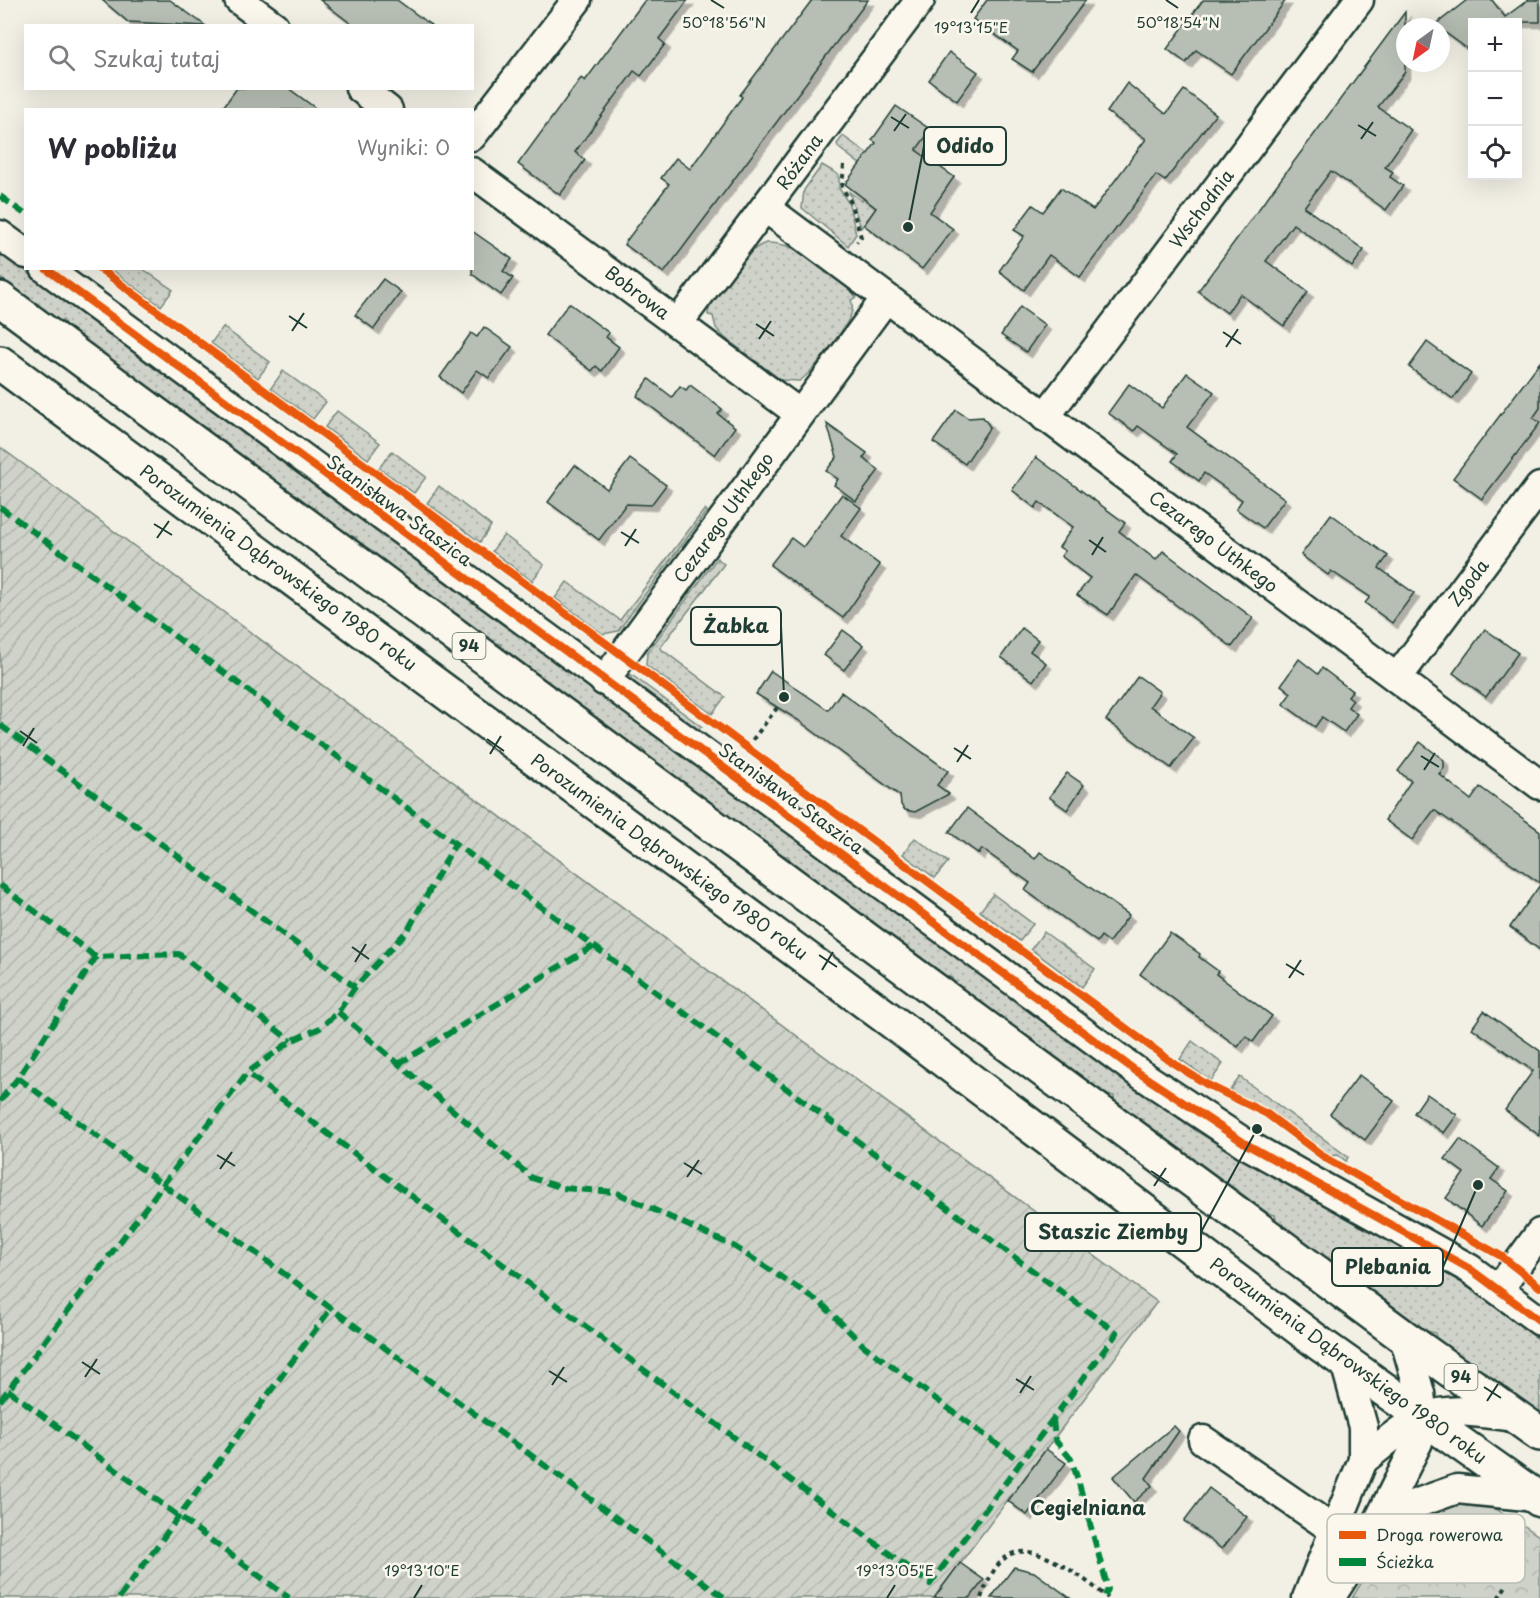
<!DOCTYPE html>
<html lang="pl">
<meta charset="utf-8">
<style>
:root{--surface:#fff;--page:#f2f2f3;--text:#2b2b33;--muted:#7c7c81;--line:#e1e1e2}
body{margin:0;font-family:"Playpen Sans",sans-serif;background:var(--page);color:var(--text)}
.controls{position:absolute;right:18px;top:18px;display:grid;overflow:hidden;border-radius:0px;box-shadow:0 6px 24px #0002}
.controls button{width:54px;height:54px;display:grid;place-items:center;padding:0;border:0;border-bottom:2px solid var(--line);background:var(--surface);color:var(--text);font:30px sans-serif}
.compass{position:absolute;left:1396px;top:18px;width:54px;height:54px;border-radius:50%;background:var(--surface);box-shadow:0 6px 24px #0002;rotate:213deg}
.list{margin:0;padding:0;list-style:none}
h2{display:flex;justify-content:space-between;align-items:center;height:78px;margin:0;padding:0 24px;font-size:26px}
h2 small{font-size:20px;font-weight:400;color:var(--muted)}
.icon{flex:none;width:33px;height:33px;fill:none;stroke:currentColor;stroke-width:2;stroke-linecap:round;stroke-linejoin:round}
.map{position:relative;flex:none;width:1540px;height:1598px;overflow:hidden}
.search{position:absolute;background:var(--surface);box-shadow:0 6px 24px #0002;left:24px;top:24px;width:450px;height:66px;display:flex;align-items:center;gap:15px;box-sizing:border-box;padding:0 21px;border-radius:0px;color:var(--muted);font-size:22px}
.panel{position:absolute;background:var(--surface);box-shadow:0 6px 24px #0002;left:24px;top:108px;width:450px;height:162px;border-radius:0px}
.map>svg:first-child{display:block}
.grass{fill:url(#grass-dots);stroke:#77887e;stroke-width:1.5}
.park{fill:url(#park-crowns);stroke:#77887e;stroke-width:1.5}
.garden{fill:url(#garden-furrows);stroke:#77887e;stroke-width:1.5}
.building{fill:#b7beb3;stroke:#1f3d34;stroke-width:1.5;filter:url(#shadow)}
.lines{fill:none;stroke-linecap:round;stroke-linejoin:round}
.minor-casing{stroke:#1f3d34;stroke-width:33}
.major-casing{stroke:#1f3d34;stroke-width:38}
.path{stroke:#1f3d34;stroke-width:4;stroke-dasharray:4.5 4.5;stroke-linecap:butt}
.minor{stroke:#fbf7ec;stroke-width:28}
.major{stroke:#fbf7ec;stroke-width:33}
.quiet{stroke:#00873e;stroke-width:6;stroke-dasharray:12 6;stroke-linecap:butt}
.cycleway-casing{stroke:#fbf7ec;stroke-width:11}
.cycleway{stroke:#e8590c;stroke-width:8}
.ticks{fill:none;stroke:#1f3d34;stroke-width:2}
.labels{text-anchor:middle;stroke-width:5;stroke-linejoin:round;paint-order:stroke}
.shield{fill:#fbf7ec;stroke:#61756b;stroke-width:1.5}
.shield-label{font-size:16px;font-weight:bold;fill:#1f3d34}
.street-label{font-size:18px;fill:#1f3d34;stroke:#fbf7ec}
.neighbourhood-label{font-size:20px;font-weight:bold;fill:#1f3d34;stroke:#fbf7ec}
.key{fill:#fbf7ec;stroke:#b9bfb5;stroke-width:1.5}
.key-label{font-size:16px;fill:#1f3d34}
.ticks-label{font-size:15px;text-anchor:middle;fill:#1f3d34;stroke:#fbf7ec;stroke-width:5;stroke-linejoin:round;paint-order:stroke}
.leader{fill:none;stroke:#1f3d34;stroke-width:2}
.callout-dot{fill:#1f3d34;stroke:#fbf7ec;stroke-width:2}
.callout{fill:#fbf7ec;stroke:#1f3d34;stroke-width:2}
.callout-label{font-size:20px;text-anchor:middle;font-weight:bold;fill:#1f3d34}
</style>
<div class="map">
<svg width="1540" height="1598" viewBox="0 0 1540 1598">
<defs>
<pattern id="grass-dots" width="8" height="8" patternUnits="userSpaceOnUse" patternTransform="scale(1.5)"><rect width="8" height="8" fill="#cfd2c8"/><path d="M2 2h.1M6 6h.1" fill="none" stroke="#b1b5ac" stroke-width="1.8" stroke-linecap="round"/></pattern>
<pattern id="park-crowns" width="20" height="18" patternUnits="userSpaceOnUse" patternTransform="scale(1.5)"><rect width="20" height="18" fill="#cfd2c8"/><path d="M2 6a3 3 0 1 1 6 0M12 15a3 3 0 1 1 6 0" fill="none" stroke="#b1b5ac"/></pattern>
<pattern id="garden-furrows" width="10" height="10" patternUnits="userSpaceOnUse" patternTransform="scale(1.5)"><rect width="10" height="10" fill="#cfd2c8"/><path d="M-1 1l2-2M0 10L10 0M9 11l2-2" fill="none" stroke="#b1b5ac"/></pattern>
<filter id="shadow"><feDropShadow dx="5.5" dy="5.5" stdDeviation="0" flood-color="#0004"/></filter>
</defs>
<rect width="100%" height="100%" fill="#f2f0e5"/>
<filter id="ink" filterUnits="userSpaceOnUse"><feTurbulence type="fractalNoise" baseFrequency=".0167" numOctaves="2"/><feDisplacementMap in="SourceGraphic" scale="12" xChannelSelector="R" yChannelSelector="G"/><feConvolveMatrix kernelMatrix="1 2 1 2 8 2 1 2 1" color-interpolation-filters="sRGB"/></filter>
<g filter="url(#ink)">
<g class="grass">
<path d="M 843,136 L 900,177 L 861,228 L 849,192 L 862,201 L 879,179 L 839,148 L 837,144 Z"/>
<path d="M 822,165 L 839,175 L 839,188 L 849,204 L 856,234 L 848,246 L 802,208 L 804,190 Z"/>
<path d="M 766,243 C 799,241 826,271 850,289 L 856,297 L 851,300 C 853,305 853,309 851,314 C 846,328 812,374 799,381 L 781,380 L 724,337 L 716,328 L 713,316 L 708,315 C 709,293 746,249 766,243 Z"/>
<path d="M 0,252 L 1195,1130 C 1308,1203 1437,1253 1540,1341 L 1540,1415 L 1436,1338 L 1435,1333 L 1427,1331 L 1276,1220 L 1275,1215 L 1268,1213 L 1114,1100 L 1114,1096 L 1107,1095 L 953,982 L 952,978 L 945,975 L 792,863 L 788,856 L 783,856 L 647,756 L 643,749 L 639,749 L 502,648 L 501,644 L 493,642 L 357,541 L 356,537 L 348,535 L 212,435 L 208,428 L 204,428 L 66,327 L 63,320 L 58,321 L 0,278 Z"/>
<path d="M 110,269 L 143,269 L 173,290 L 161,306 Z"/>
<path d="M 223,327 L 270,362 L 258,378 L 211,343 Z"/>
<path d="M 283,371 L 326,402 L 313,419 L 271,388 Z"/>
<path d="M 337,411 L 380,443 L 368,459 L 325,427 Z"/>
<path d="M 392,451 L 426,477 L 414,493 L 379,468 Z"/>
<path d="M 439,486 L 491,526 L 480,542 L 427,503 Z"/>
<path d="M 705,509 L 707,511 L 618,631 L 603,634 L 555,598 L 567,582 L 620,620 Z"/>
<path d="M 504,535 L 544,565 L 532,581 L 492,551 Z"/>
<path d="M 717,558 L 724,564 L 660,648 L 725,697 L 712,714 L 646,665 L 647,653 Z"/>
<path d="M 629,673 L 702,727 L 694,731 L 634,684 Z"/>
<path d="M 915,838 L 948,862 L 935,878 L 903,854 Z"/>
<path d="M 993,894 L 1033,924 L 1020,941 L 980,911 Z"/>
<path d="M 1044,932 L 1095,969 L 1082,987 L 1031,949 Z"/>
<path d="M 1192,1041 L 1223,1064 L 1211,1081 L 1180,1059 Z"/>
<path d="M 1240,1077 L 1348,1157 L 1346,1161 L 1338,1155 L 1329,1156 L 1278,1116 L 1230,1090 Z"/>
</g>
<path class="park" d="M 1443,1502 C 1463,1503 1492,1500 1505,1516 L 1509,1515 L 1540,1537 L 1540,1598 L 1352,1598 L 1391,1535 L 1405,1520 Z"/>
<path class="garden" d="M 0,447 L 1157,1302 L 940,1590 L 949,1598 L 0,1598 Z"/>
<g class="building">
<path d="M 102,0 L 170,0 L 206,26 L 128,22 Z"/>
<path d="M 320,0 L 397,0 L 432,26 L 354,26 Z"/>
<path d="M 645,0 L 688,0 L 659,39 L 665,44 L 641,76 L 634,71 L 575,152 L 585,160 L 560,195 L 518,164 L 581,78 L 585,81 Z"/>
<path d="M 812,0 L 868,0 L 664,273 L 624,244 L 669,184 L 661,178 L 676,158 L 690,169 L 742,97 L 740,95 Z"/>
<path d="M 987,0 L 1086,0 L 1032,72 L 1012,59 L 1018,51 L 973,19 Z"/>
<path d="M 1203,0 L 1286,0 L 1231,74 L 1196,50 L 1186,63 L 1167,49 Z"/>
<path d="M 1467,0 L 1492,0 L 1505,17 L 1528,0 L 1540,0 L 1540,22 L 1473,22 L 1473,53 L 1435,25 Z"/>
<path d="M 1405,12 L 1405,72 L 1378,107 L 1411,130 L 1385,167 L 1393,172 L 1390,177 L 1403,186 L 1386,210 L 1331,171 L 1304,207 L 1364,250 L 1352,267 L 1293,224 L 1266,261 L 1308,292 L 1284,326 L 1240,294 L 1227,313 L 1198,291 Z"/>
<path d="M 949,52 L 978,72 L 957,101 L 929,80 Z"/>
<path d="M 1127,83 L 1166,114 L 1184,90 L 1216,114 L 1165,181 L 1156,175 L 1080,277 L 1049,255 L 1024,290 L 999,271 L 1024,236 L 1014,230 L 1033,205 L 1043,212 L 1061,188 L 1093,210 L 1146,139 L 1107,112 Z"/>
<path d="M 237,88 L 288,88 L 318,110 L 221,110 Z"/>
<path d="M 896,106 L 931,130 L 916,150 L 954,177 L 930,212 L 953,229 L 922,269 L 864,225 L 876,208 L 845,184 L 876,143 L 872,140 Z"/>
<path d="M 472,231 L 512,259 L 503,271 L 513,278 L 501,295 L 472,274 Z"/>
<path d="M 383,279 L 401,292 L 374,329 L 355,315 Z"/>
<path d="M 569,303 L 609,333 L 606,337 L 619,347 L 602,371 L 596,366 L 592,371 L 545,335 Z"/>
<path d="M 1020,307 L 1045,325 L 1026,352 L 1001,335 Z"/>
<path d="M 484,327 L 512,347 L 489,378 L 477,370 L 461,393 L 440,377 L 471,333 L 477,337 Z"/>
<path d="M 1427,342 L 1471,374 L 1453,399 L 1409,367 Z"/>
<path d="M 1540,362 L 1540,408 L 1533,418 L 1540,423 L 1482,499 L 1453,478 Z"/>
<path d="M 1187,373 L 1214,392 L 1187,427 L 1285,499 L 1263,528 L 1236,509 L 1242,500 L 1204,473 L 1199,481 L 1172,461 L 1177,454 L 1138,426 L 1134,431 L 1108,413 L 1129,384 L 1162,408 Z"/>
<path d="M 649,379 L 672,397 L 680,386 L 686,390 L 690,385 L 722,409 L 718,414 L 735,427 L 715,455 L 637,396 Z"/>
<path d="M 956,410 L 968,418 L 983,417 L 990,427 L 965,464 L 933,442 Z"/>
<path d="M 827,424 L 867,453 L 863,458 L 879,470 L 856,501 L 834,485 L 838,479 L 826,471 L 837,457 Z"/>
<path d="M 1036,457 L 1125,523 L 1119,531 L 1156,560 L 1163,551 L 1253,618 L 1232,647 L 1136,575 L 1108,615 L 1077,595 L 1090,578 L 1061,556 L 1065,551 L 1059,547 L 1073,527 L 1039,502 L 1035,508 L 1012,490 Z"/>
<path d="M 630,459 L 666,485 L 651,505 L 626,504 L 599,540 L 548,502 L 575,465 L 607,489 Z"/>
<path d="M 842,494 L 861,508 L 841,536 L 880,565 L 843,618 L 770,565 L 791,538 L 803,547 Z"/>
<path d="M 1331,514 L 1388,556 L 1379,568 L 1414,593 L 1392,623 L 1365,603 L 1370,597 L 1331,571 L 1328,575 L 1301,555 Z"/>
<path d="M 1022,628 L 1038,640 L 1030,651 L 1046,663 L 1033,681 L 1001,657 Z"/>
<path d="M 1485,629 L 1518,653 L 1486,697 L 1453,673 Z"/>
<path d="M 843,630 L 863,645 L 844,670 L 824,655 Z"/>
<path d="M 1299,659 L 1318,674 L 1322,668 L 1352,691 L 1348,696 L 1353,700 L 1348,707 L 1357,714 L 1344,732 L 1322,717 L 1315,727 L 1283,704 L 1291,693 L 1281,685 Z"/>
<path d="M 771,671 L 828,710 L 841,692 L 948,771 L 937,785 L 949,794 L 915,812 L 905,810 L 901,805 L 900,796 L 798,720 L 756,694 Z"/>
<path d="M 1138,676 L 1160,692 L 1150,706 L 1194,738 L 1171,768 L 1106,720 Z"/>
<path d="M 1420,742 L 1444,760 L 1444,768 L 1439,774 L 1471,800 L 1480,787 L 1540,831 L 1540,883 L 1434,810 L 1412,840 L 1385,820 L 1411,781 L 1398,771 Z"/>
<path d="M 1067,773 L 1084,785 L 1067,810 L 1049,797 Z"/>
<path d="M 967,808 L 1035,859 L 1040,852 L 1129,915 L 1109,942 L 1101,936 L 1097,942 L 1025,890 L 1030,883 L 982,849 L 979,854 L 949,832 Z"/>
<path d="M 1540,885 L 1540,950 L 1510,927 Z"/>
<path d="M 1170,933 L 1200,954 L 1199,957 L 1218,971 L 1216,974 L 1272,1016 L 1253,1042 L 1246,1036 L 1238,1047 L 1140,974 Z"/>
<path d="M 1484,1011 L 1540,1051 L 1540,1136 L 1505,1110 L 1533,1071 L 1472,1028 Z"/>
<path d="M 1359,1075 L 1394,1101 L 1365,1140 L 1330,1114 Z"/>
<path d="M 1427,1094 L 1457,1115 L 1444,1133 L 1414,1113 Z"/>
<path d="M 1460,1139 L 1499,1168 L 1491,1179 L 1508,1191 L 1482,1226 L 1446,1198 L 1464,1173 L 1445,1159 Z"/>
<path d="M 1174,1426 L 1179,1431 L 1146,1478 L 1152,1486 L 1134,1502 L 1113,1477 Z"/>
<path d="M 1046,1449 L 1066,1463 L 1027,1515 L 1008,1501 Z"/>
<path d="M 1209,1488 L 1247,1517 L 1222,1549 L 1184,1521 Z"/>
<path d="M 960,1563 L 984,1580 L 970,1598 L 934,1598 Z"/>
<path d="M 1014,1567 L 1034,1572 L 1070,1598 L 991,1598 Z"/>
</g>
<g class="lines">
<defs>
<g id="minor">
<path d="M 239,0 L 274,26"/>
<path d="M 360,88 L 388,110"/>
<path d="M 472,136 L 577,0"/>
<path d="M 472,172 L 800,414"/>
<path d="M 766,208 L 1540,785"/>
<path d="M 0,235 L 26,254"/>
<path d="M 45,268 L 1136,1071 L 1246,1144 L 1470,1269 L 1540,1321"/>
<path d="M 678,323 L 920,0"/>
<path d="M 1045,417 L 1359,0"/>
<path d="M 1397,678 L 1540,487"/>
<path d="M 604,681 L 886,298"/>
<path d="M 1499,1289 L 1540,1233"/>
<path d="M 1203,1440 L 1334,1530"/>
<path d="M 1363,1460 C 1382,1446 1403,1425 1425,1417 C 1454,1406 1487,1414 1517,1417"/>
<path d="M 1376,1526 L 1412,1505 L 1457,1489 L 1535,1497"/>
<path d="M 1307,1598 L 1363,1460 L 1363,1427 L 1345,1362"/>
<path d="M 1330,1598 L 1376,1526 L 1418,1442 L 1423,1418 L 1420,1393 L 1404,1337"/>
</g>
<g id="major">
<path d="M 0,299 L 1404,1337 L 1540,1434"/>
<path d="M 0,363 L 913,1037 L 1320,1344 L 1540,1500"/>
</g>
</defs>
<use href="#minor" class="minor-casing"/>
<use href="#major" class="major-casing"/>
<g class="path">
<path d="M 844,165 L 842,187 L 850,201 L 861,237 L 857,242"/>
<path d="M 747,747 L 777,708"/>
<path d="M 981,1598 C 987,1583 992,1569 1005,1558 C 1031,1535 1087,1581 1108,1598"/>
<path d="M 1498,1598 L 1506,1586"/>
</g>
<use href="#minor" class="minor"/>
<use href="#major" class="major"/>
<g class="quiet">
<path d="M 0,196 L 26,215"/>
<path d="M 0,507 L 1117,1333 L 930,1584 L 247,1073"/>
<path d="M 0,725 L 355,987"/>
<path d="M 0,885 L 96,957 L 179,954 L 291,1041"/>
<path d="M 338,1012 L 532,1178 L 563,1188 L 615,1192 L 735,1247 L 822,1304 L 863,1345 L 1021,1462"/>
<path d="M 398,1064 L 595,945"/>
<path d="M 18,1078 L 725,1598"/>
<path d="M 0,1101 L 18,1078 L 96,957"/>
<path d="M 8,1390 L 289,1598"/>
<path d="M 0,1401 L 247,1073 L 291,1041 L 320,1028 L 338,1012 L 355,987 L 408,930 L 456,842"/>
<path d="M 1053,1419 L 1055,1440 L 1071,1459 L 1078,1480 L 1108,1589 L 1105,1596"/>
<path d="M 119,1598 L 332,1307"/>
</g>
<defs>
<g id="cycleway">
<path d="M 45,268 L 1136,1071 L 1246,1144 L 1470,1269 L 1540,1321"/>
<path d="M 99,268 L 1173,1063 L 1206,1084 L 1267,1114 L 1327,1159 L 1501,1256 L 1540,1287"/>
</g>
</defs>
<use href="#cycleway" class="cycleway-casing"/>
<use href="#cycleway" class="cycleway"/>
</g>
</g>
<path class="ticks" d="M 711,0 L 724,8M 1166,0 L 1178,8M 971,13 L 979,0M 891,117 L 909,128M 1358,125 L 1376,136M 894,131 L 906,114M 1361,139 L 1373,122M 289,316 L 307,328M 756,324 L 774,336M 292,331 L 304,313M 1223,332 L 1241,344M 759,339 L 771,321M 1226,347 L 1238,329M 154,524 L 172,535M 621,532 L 639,543M 157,538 L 169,521M 1089,540 L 1106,552M 625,546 L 636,529M 1092,555 L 1103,537M 20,731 L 37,743M 487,739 L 504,751M 23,746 L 34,728M 954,748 L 971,759M 490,754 L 501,736M 1421,756 L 1439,767M 957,762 L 968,745M 1424,770 L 1435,753M 352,947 L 369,959M 819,955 L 837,967M 355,962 L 366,944M 1286,964 L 1304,975M 822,970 L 833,952M 1289,978 L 1301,960M 217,1155 L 235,1166M 684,1163 L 702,1174M 220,1169 L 232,1152M 1151,1171 L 1169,1183M 687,1177 L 699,1160M 1154,1186 L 1166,1168M 82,1362 L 100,1374M 549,1371 L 567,1382M 85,1377 L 97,1359M 1016,1379 L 1034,1390M 552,1385 L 564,1367M 1484,1387 L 1501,1398M 1020,1393 L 1031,1376M 1487,1401 L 1498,1384M 414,1598 L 422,1585M 887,1598 L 895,1585"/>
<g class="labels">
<g class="shield">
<rect x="452.5" y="633" width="33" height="26" rx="4.5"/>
<rect x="1444.5" y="1364" width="33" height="26" rx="4.5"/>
</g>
<g class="shield-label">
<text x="469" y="652">94</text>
<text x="1461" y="1383">94</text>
</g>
<g class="street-label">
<text transform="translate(800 162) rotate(-54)" y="6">Różana</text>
<text transform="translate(1202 209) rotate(-53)" y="6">Wschodnia</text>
<text transform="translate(637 293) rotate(37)" y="6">Bobrowa</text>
<text transform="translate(399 511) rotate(36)" y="6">Stanisława Staszica</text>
<text transform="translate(724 518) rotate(-54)" y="6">Cezarego Uthkego</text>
<text transform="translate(1213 542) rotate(37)" y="6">Cezarego Uthkego</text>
<text transform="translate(278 568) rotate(36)" y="6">Porozumienia Dąbrowskiego 1980 roku</text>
<text transform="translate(1469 583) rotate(-53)" y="6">Zgoda</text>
<text transform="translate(791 799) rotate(36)" y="6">Stanisława Staszica</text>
<text transform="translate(669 857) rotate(36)" y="6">Porozumienia Dąbrowskiego 1980 roku</text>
<text transform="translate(1348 1361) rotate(36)" y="6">Porozumienia Dąbrowskiego 1980 roku</text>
</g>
<g class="neighbourhood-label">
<text x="1088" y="1515">Cegielniana</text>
</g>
</g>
<rect x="1327" y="1514" width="198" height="69" rx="9" class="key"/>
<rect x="1339" y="1531" width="27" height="8" fill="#e8590c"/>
<rect x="1339" y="1558" width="27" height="8" fill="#00873e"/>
<g class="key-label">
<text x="1376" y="1541">Droga rowerowa</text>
<text x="1376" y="1568">Ścieżka</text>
</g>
<g class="ticks-label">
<text x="724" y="28">50°18'56"N</text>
<text x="1178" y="28">50°18'54"N</text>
<text x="971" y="33">19°13'15"E</text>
<text x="422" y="1576">19°13'10"E</text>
<text x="895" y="1576">19°13'05"E</text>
</g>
<path class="leader" d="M908 227L924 146M784 697L781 626M1257 1129L1201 1232M1478 1185L1443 1267"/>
<g class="callout-dot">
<circle cx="908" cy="227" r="6"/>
<circle cx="784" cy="697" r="6"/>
<circle cx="1257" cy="1129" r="6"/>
<circle cx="1478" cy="1185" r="6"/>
</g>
<g class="callout">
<rect x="924" y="127" width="82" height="38" rx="6"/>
<rect x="691" y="607" width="90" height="38" rx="6"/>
<rect x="1025" y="1213" width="176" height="38" rx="6"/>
<rect x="1332" y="1248" width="111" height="38" rx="6"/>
</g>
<g class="callout-label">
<text x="965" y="153">Odido</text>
<text x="736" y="633">Żabka</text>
<text x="1113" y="1239">Staszic Ziemby</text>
<text x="1388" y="1274">Plebania</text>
</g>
</svg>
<div class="controls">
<button>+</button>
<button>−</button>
<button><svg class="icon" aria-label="locate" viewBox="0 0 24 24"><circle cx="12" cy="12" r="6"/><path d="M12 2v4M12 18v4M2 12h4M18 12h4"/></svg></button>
</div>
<svg class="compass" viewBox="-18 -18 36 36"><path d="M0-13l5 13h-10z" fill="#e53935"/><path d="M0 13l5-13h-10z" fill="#7c7c81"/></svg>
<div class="search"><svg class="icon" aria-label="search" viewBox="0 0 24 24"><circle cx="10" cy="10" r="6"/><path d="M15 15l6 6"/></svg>Szukaj tutaj</div>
<section class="panel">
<h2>W pobliżu<small>Wyniki: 0</small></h2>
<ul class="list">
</ul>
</section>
</div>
